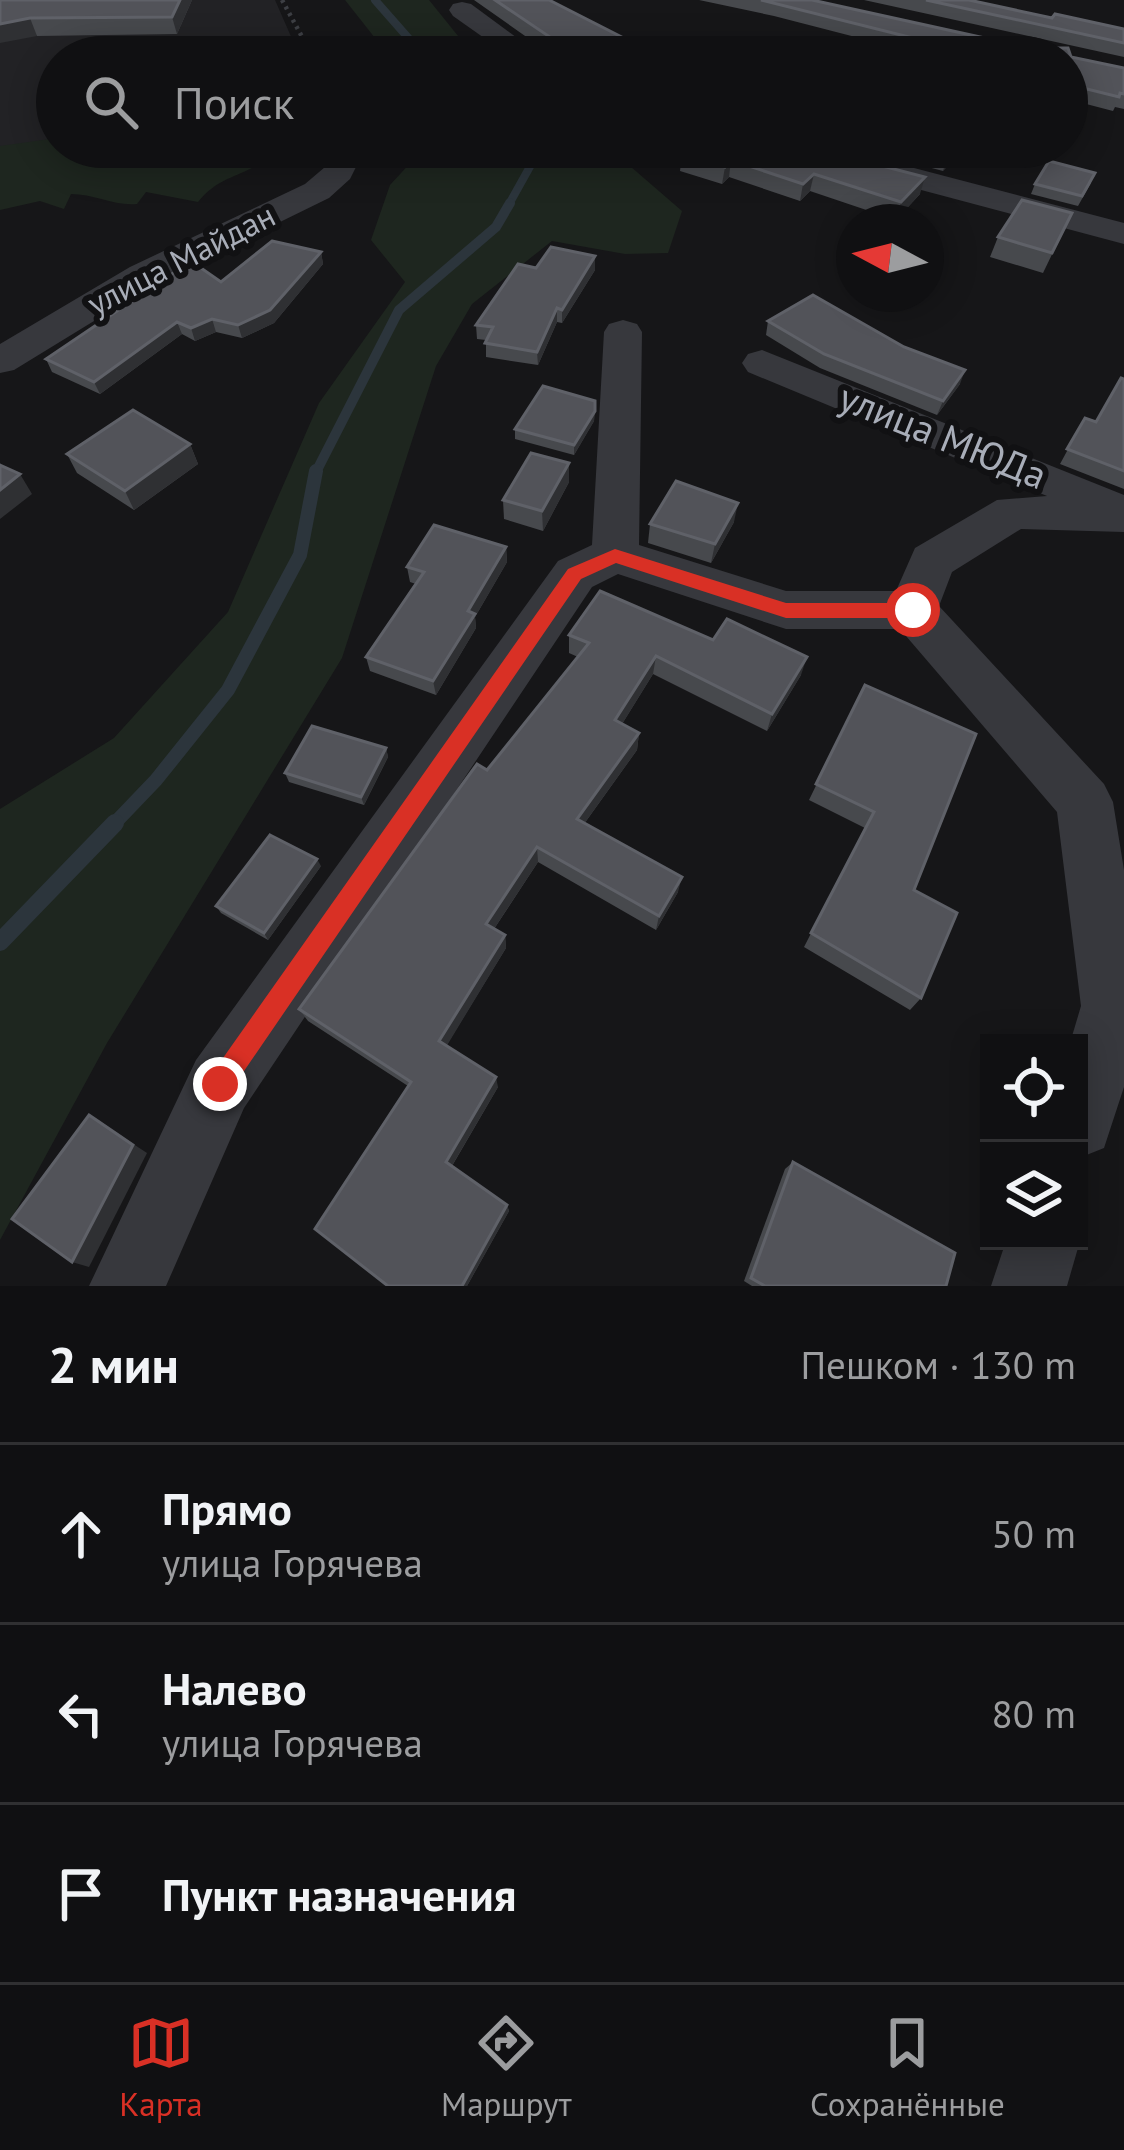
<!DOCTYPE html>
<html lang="ru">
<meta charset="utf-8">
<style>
:root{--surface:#101012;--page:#1e1e20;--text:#f1f3f6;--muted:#9c9d9f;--line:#303032;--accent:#d93025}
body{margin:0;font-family:"PT Sans",sans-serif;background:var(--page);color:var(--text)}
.controls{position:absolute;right:36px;bottom:36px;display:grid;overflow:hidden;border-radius:0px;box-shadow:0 6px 30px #0003}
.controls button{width:108px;height:108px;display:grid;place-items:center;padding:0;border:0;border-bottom:3px solid var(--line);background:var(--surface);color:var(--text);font:60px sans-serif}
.compass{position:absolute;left:836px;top:204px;width:108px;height:108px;border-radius:50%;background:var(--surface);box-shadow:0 6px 30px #0003;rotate:277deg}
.stop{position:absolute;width:36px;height:36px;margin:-27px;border:9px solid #d93025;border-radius:50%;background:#fff}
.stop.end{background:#d93025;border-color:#fff;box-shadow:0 3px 12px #0008}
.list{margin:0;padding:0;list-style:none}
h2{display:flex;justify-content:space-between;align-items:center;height:156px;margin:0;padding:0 48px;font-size:51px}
h2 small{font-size:39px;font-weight:400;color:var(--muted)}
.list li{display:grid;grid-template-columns:78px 1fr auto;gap:36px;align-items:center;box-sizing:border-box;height:180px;padding:0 48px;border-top:3px solid var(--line)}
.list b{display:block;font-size:45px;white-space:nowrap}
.list p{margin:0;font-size:39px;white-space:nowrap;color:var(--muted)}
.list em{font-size:39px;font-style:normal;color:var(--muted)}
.icon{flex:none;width:66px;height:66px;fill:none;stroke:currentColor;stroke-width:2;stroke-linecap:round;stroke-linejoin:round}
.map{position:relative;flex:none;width:1124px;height:1286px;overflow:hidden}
.search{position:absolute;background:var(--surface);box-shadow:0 6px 30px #0003;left:36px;right:36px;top:36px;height:132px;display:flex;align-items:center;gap:30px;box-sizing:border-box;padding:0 42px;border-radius:66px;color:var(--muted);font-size:45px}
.sheet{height:696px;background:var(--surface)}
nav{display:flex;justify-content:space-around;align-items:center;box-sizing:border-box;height:168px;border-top:3px solid var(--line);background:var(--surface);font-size:33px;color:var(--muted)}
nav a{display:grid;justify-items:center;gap:6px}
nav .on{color:var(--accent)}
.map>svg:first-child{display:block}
.built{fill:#222225}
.green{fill:#1e261f}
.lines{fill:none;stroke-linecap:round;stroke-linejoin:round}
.stream-far3{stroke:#2c353c;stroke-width:8}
.stream-far2{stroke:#2c353c;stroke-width:10}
.stream-far1{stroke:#2c353c;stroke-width:14}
.stream{stroke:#2c353c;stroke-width:18}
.path{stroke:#3d3f44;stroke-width:4.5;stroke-dasharray:3 4.5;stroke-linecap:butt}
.minor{fill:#37383d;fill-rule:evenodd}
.wall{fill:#47494d}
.shaded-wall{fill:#2f3033}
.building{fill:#525359;stroke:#5f6168;stroke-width:3}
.route{fill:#d93025}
.labels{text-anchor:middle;stroke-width:12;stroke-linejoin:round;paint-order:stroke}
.far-street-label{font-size:33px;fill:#a8adb8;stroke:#111113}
.street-label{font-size:39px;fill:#a8adb8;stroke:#111113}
</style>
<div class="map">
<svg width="1124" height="1286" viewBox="0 0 1124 1286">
<rect width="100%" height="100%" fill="#161618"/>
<path class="built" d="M 0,0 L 275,0 L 300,57 L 57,57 L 57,147 L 315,147 L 311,151 L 0,171 Z"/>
<g class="green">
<path d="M 345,0 L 429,0 L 475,57 L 390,57 Z"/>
<path d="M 57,138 L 57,147 L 218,147 L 216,154 L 246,151 L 270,155 C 248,177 221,173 198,202 L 146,192 L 137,204 C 114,206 94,194 71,194 L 64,209 L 40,201 L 0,210 L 0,146 Z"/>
<path d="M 425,147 L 608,147 L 682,211 L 668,253 L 625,254 L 552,241 L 472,304 L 436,366 L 342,658 L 107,1043 L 0,1240 L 0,809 L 114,738 L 228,612 L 319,403 L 405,282 L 371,240 L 390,185 Z"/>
</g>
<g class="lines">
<g class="stream-far3">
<path d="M 375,0 L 425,57"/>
<path d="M 508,206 L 532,163 L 513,147"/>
</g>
<path class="stream-far2" d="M 315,474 L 399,310 L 496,227 L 510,203"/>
<path class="stream-far1" d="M 112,826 L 156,780 L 228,690 L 300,555 L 316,471"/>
<path class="stream" d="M 0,942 L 115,823"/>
<path class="path" d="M 282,0 L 313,57"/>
<g class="minor">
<path d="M 462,2 L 471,4 L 543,57 L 511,57 L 453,16 L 449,10 L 453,4 Z"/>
<path d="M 334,147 L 366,147 L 350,179 L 329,198 L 156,283 L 14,370 L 0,373 L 0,344 L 130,267 L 305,184 L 325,167 Z"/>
<path d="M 781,147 L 834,147 L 1124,223 L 1124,244 L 786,154 Z"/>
<path d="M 623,320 L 637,324 L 642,332 L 639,545 L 786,591 L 896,591 L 915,548 L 997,500 L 1047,496 L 748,372 L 742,363 L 748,354 L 762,350 L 1124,495 L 1124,532 L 1021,529 L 952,572 L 939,606 L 1104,784 L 1113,802 L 1124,870 L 1124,1087 L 1104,1148 L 1079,1158 L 1079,1043 L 1070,1043 L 1081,1006 L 1057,812 L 900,629 L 786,629 L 618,574 L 592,587 L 244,1108 L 166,1286 L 89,1286 L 196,1060 L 558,561 L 592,545 L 604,332 L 609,324 Z"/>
<path d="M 1079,1238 L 1080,1241 L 1067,1286 L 991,1286 L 1006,1241 Z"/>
</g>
</g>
<g class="wall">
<path d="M 0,0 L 192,0 L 177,34 L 37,36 Z"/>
<path d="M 470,0 L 549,0 L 661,57 L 555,57 L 474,0 Z"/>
<path d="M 699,0 L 812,0 L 1124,68 L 1124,109 L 1115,107 L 1113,111 L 1067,99 L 1067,57 L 933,57 L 774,16 Z"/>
<path d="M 864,0 L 969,0 L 1052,18 L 1124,29 L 1124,57 Z"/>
<path d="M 659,147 L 809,147 L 920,194 L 896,220 L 810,191 L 800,201 L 729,177 L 722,184 L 680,171 L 682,154 Z"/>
<path d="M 852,147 L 964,147 L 943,171 Z"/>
<path d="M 1091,183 L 1078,206 L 1031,194 L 1035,184 Z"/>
<path d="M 1072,213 L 1043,273 L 990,257 L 998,237 Z"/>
<path d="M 321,252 L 323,264 L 274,323 L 242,338 L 216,332 L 195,341 L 182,334 L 100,394 L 52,372 L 46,359 L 221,282 Z"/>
<path d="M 536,268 L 595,270 L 562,323 L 557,322 L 538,365 L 486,357 L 486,340 L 477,339 L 476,325 Z"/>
<path d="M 768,321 L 960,384 L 937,415 L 820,368 L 766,335 Z"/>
<path d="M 1124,379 L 1124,489 L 1060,464 L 1085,418 L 1096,422 Z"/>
<path d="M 595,401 L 594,421 L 574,455 L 515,439 L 515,429 Z"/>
<path d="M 190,444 L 198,464 L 134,510 L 77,473 L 67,454 Z"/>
<path d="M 569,482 L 543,531 L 504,519 L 503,500 Z"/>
<path d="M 734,522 L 711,563 L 648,543 L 650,524 Z"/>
<path d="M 506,547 L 507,562 L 475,617 L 476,628 L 436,695 L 370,671 L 366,657 L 416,584 L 410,582 L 407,567 Z"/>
<path d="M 569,635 L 713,640 L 801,675 L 767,731 L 653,674 L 622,724 L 639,733 L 637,750 L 584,824 L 678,892 L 656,930 L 538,862 L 494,929 L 505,935 L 506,948 L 446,1046 L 498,1087 L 452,1166 L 507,1205 L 509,1211 L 467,1286 L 388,1286 L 408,1086 L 308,1021 L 299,1009 L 578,657 L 569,653 Z"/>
<path d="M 865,685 L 914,890 L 921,998 L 910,1010 L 804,947 L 865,828 L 809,800 Z"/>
<path d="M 386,748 L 388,757 L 364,805 L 289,782 L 285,773 Z"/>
<path d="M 321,866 L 268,940 L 221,913 L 216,906 Z"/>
<path d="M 793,1162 L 946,1286 L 752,1286 L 744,1281 L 785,1169 Z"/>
</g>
<g class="shaded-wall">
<path d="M 180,0 L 192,0 L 177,34 L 172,17 Z"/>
<path d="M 30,18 L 37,36 L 0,43 L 0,24 Z"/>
<path d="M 954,147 L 964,147 L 943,171 L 948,154 Z"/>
<path d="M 731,160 L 729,177 L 722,184 L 725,167 Z"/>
<path d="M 814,174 L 810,191 L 800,201 L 803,184 Z"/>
<path d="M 925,177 L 920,194 L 896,220 L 901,202 Z"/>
<path d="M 321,252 L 323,264 L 274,323 L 242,338 L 238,325 Z"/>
<path d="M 595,256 L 595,270 L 562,323 L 562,310 Z"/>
<path d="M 557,308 L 557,322 L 538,365 L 537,352 Z"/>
<path d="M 212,319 L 216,332 L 195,341 L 191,328 Z"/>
<path d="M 177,322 L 182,334 L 100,394 L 94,382 Z"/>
<path d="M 965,370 L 960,384 L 937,415 L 943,401 Z"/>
<path d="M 595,411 L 594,421 L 574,455 L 574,445 Z"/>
<path d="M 190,444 L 198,464 L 134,510 L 125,491 Z"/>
<path d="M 569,463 L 569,482 L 543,531 L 542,511 Z"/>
<path d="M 20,474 L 32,494 L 0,519 L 0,490 Z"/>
<path d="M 738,503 L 734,522 L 711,563 L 715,544 Z"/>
<path d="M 506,547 L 507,562 L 475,617 L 476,628 L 436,695 L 433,681 L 468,611 Z"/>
<path d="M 656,656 L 653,674 L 614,737 L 615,720 Z"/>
<path d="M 807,657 L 801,675 L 767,731 L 772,714 Z"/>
<path d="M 639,733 L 637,750 L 576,835 L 577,819 Z"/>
<path d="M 386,748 L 388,757 L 364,805 L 361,797 Z"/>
<path d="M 537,847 L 538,862 L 488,938 L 486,924 Z"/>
<path d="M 317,859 L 321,866 L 268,940 L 264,933 Z"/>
<path d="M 682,877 L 678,892 L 656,930 L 659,916 Z"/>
<path d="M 505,935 L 506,948 L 443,1052 L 439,1041 Z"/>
<path d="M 496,1077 L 498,1087 L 450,1169 L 446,1162 Z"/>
<path d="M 89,1115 L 147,1153 L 89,1267 L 72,1262 Z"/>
<path d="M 507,1205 L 509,1211 L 467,1286 L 462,1286 Z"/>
</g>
<g class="building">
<path d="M 0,0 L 180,0 L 172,17 L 30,18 L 0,24 Z"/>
<path d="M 495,0 L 549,0 L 661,57 L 588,57 L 572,52 Z"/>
<path d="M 761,0 L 812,0 L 1030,48 L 1068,48 L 1071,57 L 1124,68 L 1124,94 L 1120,93 L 1119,97 L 1067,84 L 1067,57 L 980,57 L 981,55 Z"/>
<path d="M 926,0 L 969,0 L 1052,18 L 1055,14 L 1124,29 L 1124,43 Z"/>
<path d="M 675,52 L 696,57 L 669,57 Z"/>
<path d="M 690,147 L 809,147 L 925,177 L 901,202 L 814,174 L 803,184 L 731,160 L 725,167 L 682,154 Z"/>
<path d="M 921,147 L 954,147 L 948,154 Z"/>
<path d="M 1049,161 L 1095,173 L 1082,196 L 1035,184 Z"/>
<path d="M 1022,200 L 1072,213 L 1052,253 L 998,237 Z"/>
<path d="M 272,241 L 321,252 L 270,310 L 238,325 L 212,319 L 191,328 L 177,322 L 94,382 L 46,359 L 191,261 L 221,282 Z"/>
<path d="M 551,247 L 595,256 L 562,310 L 557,308 L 537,352 L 485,343 L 493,327 L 476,325 L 518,264 L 536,268 Z"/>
<path d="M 813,295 L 904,347 L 965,370 L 943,401 L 824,354 L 768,321 Z"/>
<path d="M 1121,378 L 1124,379 L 1124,471 L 1067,449 L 1085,418 L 1096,422 Z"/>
<path d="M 543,386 L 595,401 L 595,411 L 574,445 L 515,429 Z"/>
<path d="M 133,410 L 190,444 L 125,491 L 67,454 Z"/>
<path d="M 531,453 L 569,463 L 542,511 L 503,500 Z"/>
<path d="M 0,465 L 20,474 L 0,490 Z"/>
<path d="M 676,481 L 738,503 L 715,544 L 650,524 Z"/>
<path d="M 434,525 L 506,547 L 468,611 L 475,614 L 433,681 L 366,657 L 424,572 L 407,567 Z"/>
<path d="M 600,591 L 713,640 L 727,619 L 807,657 L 772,714 L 656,656 L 615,720 L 639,733 L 577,819 L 682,877 L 659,916 L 537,847 L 486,924 L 505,935 L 439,1041 L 496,1077 L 446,1162 L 507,1205 L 462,1286 L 388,1286 L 315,1229 L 411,1082 L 299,1009 L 477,764 L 487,770 L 589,643 L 569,635 Z"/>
<path d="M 865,685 L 976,734 L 914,890 L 957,913 L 921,998 L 811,933 L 874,812 L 816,784 Z"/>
<path d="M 312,726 L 386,748 L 361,797 L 285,773 Z"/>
<path d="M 270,835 L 317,859 L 264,933 L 216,906 Z"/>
<path d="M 89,1115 L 133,1145 L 72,1262 L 12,1219 Z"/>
<path d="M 793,1162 L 955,1253 L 946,1286 L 765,1286 L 751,1278 Z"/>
</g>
<path class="route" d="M 615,549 L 786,603 L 913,603 L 923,610 L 913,618 L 786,618 L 616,563 L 581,579 L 229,1093 L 220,1097 L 211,1093 L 207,1084 L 211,1075 L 568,569 Z"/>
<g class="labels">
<g class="far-street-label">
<text transform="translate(181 259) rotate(-27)" y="12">улица Майдан</text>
</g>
<g class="street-label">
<text transform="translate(943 436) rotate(22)" y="14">улица МЮДа</text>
</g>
</g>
</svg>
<div class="controls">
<button><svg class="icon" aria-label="locate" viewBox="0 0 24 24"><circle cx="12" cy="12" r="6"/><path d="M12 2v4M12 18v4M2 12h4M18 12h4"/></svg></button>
<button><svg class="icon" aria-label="layers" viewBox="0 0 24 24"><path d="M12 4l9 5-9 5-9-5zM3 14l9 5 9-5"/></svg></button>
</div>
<svg class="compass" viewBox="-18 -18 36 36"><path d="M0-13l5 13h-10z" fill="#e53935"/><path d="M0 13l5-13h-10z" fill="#9c9d9f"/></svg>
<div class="stop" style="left:913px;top:610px"></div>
<div class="stop end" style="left:220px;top:1084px"></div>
<div class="search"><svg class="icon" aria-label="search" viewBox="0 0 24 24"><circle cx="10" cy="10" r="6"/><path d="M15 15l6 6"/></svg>Поиск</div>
</div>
<section class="sheet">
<h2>2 мин<small>Пешком · 130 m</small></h2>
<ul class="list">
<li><svg class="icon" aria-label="ahead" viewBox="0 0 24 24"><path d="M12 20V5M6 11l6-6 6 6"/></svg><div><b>Прямо</b><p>улица Горячева</p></div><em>50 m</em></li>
<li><svg class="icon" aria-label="left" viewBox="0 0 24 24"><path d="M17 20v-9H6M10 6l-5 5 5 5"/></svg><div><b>Налево</b><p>улица Горячева</p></div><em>80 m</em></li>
<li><svg class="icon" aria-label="arrive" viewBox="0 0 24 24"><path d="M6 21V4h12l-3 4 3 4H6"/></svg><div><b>Пункт назначения</b></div></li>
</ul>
</section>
<nav>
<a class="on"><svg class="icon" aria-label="map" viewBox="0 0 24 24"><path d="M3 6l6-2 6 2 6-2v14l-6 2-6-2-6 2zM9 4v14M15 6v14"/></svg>Карта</a>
<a><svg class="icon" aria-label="directions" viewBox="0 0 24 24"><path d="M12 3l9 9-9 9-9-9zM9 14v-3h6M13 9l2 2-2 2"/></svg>Маршрут</a>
<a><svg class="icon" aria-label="saved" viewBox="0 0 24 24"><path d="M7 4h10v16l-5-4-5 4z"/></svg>Сохранённые</a>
</nav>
